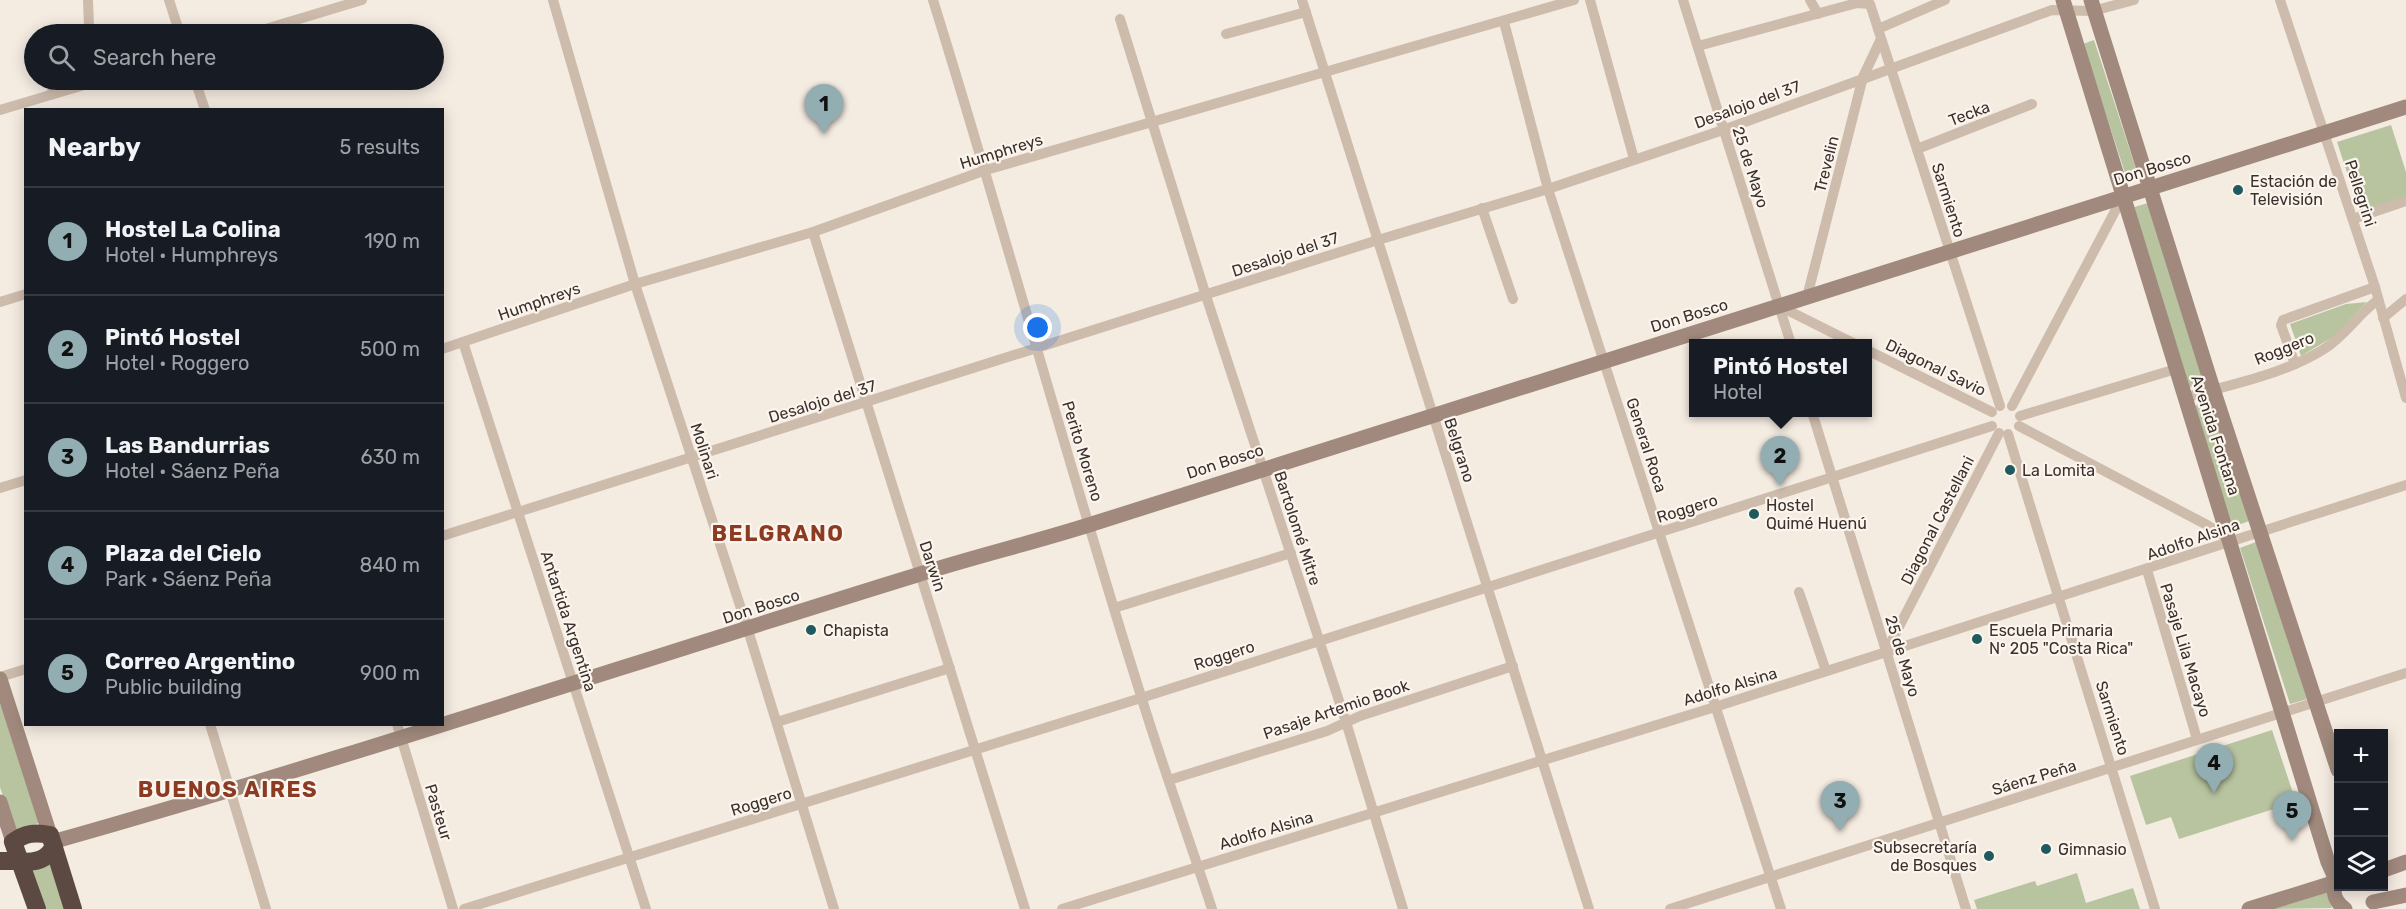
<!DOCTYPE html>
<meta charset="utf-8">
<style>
:root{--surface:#171b24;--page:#20242c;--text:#f1f3f6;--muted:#9ea1a6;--line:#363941;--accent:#92aeb2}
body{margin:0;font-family:Rubik,sans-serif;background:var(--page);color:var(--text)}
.controls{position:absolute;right:18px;bottom:18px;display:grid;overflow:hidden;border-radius:0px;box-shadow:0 3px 15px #0003}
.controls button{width:54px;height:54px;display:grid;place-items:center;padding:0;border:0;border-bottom:2px solid var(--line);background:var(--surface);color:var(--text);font:30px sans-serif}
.you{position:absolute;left:1038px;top:328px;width:21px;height:21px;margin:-15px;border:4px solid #fff;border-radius:50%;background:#1a73e8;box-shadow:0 0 0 9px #1a73e833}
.badge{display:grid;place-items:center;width:39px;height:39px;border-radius:50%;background:var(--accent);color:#111;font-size:20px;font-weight:700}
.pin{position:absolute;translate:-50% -50px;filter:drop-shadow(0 2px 3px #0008)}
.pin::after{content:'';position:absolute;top:32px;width:21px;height:18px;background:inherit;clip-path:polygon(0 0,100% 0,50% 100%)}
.popup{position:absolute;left:1689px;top:339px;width:183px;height:78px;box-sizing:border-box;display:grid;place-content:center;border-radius:0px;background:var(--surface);filter:drop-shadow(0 2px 4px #0005);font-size:20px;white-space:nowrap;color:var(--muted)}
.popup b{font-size:22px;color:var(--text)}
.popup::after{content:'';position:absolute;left:50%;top:100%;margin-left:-12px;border:12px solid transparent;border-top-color:var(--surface)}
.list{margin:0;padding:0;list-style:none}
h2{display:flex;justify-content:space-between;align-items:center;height:78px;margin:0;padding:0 24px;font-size:26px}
h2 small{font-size:20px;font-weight:400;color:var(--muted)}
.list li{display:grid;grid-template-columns:39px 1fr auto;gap:18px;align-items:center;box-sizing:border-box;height:108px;padding:0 24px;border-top:2px solid var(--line)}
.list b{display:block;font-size:22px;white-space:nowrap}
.list p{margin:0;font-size:20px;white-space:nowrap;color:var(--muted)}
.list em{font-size:20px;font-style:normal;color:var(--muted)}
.icon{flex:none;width:33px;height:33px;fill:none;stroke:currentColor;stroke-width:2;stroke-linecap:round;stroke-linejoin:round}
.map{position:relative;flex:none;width:2406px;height:909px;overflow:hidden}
.search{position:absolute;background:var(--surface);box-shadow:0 3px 15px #0003;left:24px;top:24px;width:420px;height:66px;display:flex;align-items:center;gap:15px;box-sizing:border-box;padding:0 21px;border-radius:33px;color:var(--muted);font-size:22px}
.panel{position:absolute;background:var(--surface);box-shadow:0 3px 15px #0003;left:24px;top:108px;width:420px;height:618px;border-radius:0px}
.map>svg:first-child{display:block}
.green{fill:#b8c4a0}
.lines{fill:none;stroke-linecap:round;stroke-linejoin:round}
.street{stroke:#cdbbac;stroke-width:10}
.secondary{stroke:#a18a7d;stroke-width:15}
.highway{stroke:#5c4a42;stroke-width:18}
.poi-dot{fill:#1f5a5e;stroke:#fbf5ee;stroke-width:2}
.labels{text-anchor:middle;stroke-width:4.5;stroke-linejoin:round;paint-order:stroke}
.street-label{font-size:16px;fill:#3b302b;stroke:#fbf5ee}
.poi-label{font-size:16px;fill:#3b302b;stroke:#fbf5ee;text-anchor:start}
.district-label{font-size:22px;font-weight:bold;letter-spacing:1.5px;fill:#8c3b22;stroke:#fbf5ee}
</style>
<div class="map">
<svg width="2406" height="909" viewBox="0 0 2406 909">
<rect width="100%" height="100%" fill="#f4ebe1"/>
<g class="green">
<path d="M 2094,40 L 2137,172 L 2126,176 L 2083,44 Z"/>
<path d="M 2391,125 L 2406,172 L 2406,197 L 2360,212 L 2337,142 Z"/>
<path d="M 2148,203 L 2204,383 L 2188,388 L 2131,208 Z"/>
<path d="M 2367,302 L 2333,337 L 2301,356 L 2290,324 L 2346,304 Z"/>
<path d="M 2210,401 L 2249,521 L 2233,527 L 2194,406 Z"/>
<path d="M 2256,542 L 2307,699 L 2290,704 L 2240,548 Z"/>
<path d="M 0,703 L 39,823 L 14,831 L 0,787 Z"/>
<path d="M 2272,730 L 2296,802 L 2179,839 L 2171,817 L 2146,825 L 2130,776 Z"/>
<path d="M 48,863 L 53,867 L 66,909 L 41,909 L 29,872 Z"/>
<path d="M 2077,873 L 2086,903 L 2133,888 L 2140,909 L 1977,909 L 1974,900 L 2035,881 L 2037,886 Z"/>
<path d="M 2327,892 L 2332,908 L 2273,909 Z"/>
</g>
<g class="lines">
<g class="street">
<path d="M 169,0 L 180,34"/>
<path d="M 553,0 L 635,284 L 748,630 L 834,909"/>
<path d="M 933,0 C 1005,231 1068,465 1141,696 C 1163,768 1189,838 1212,909"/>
<path d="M 1302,0 L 1589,909"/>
<path d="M 1590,0 L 1634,159"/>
<path d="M 1683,0 L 1791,344"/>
<path d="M 1810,0 L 1818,14"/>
<path d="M 2280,0 L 2375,287 L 2406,398"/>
<path d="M 1120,19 L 1206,296 L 1346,722 L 1403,909"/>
<path d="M 1504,22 L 1548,189 L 1781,909"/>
<path d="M 1878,29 L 1945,0"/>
<path d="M 85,34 L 89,26 L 88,0"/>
<path d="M 249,34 L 362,0"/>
<path d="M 1226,34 L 1306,12"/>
<path d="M 1698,46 L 1857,3 L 1870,4 L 2000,406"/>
<path d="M 195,80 L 205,110"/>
<path d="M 50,95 L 59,80"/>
<path d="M 0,110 L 101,80"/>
<path d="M 1917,149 L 2032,104"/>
<path d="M 1482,208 L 1513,299"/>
<path d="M 2353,219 L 2406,201"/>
<path d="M 813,232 L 1025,909"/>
<path d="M 1807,297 L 1863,77 L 1880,41"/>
<path d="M 0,302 L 26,294"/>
<path d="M 1779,306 L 1855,344"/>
<path d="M 2383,318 L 2406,299"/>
<path d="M 463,342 L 646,909"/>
<path d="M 442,349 L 635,284 L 813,232 L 986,170 L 1574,0"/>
<path d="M 1867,350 L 1992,412"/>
<path d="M 2295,364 L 2281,325 L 2283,320 L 2375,287"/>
<path d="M 2185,398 C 2230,384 2283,375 2324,349 C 2345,336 2358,314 2378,300"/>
<path d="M 2012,406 L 2123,196"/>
<path d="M 1812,412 L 1966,909"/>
<path d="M 2020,416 L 2176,369"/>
<path d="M 2019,426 L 2207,525 L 2230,540"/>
<path d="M 2008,434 L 2155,909"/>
<path d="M 0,488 L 26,480"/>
<path d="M 442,536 L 1378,240 L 1548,189 L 1723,130 L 2052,10 L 2093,11 L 2134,0"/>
<path d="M 2147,570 L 2197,739"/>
<path d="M 1799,592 L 1826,671"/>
<path d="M 1114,608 L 1291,553"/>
<path d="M 1886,652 L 1999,433"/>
<path d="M 0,677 L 26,669"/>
<path d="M 777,722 L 950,668"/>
<path d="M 210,724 L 266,909"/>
<path d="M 397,724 L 453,909"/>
<path d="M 1169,780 L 1327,731 L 1360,716 L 1513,666"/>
<path d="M 464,909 L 1141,698 L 1992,426"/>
<path d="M 1062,909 L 1715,707 L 2406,485"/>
<path d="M 1670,909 L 2406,673"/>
</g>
<g class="secondary">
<path d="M 2063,0 L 2328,862 L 2336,880"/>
<path d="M 2091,0 L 2213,389 L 2338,770"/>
<path d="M 0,679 L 50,835"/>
<path d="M 0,802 L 13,842"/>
<path d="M 52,842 C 343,760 628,664 917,575 C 976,556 1036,542 1095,523 C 1532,384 1969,246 2406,107"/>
<path d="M 2384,870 L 2406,862"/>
<path d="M 2338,878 C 2331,889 2334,901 2345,909"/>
<path d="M 2373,902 L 2406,895"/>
<path d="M 2249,909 L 2336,882"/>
</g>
<g class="highway">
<path d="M 0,861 L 21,861"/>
<path d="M 22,862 C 37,862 46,860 54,847"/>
<path d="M 37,909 L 13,842 C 25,833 35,832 50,835 L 73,909"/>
</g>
</g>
<g class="poi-dot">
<circle cx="2238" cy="190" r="6"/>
<circle cx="2010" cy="470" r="6"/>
<circle cx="1754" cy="514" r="6"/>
<circle cx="811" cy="630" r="6"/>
<circle cx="1977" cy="639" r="6"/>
<circle cx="2046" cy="849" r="6"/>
<circle cx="1989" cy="856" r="6"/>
</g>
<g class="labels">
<g class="street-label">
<text transform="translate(1747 104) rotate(-20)" y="6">Desalojo del 37</text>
<text transform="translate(1969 113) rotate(-21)" y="6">Tecka</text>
<text transform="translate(1001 151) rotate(-17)" y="6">Humphreys</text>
<text transform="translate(1826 164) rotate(-76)" y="6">Trevelin</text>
<text transform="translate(1751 167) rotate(72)" y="6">25 de Mayo</text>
<text transform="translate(2152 168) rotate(-17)" y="6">Don Bosco</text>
<text transform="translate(2361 193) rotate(72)" y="6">Pellegrini</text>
<text transform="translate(1949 200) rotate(72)" y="6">Sarmiento</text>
<text transform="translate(1285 254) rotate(-18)" y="6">Desalojo del 37</text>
<text transform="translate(539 301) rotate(-19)" y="6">Humphreys</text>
<text transform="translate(1689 315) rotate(-17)" y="6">Don Bosco</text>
<text transform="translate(2284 348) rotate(-22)" y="6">Roggero</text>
<text transform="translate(1936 367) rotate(26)" y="6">Diagonal Savio</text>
<text transform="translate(822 401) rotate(-17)" y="6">Desalojo del 37</text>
<text transform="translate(2216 435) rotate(72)" y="6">Avenida Fontana</text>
<text transform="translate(1647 445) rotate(72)" y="6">General Roca</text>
<text transform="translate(1460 450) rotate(72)" y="6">Belgrano</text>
<text transform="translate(705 451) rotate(72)" y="6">Molinari</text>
<text transform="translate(1083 451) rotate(73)" y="6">Perito Moreno</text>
<text transform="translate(1225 461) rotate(-18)" y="6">Don Bosco</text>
<text transform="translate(1687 508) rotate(-17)" y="6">Roggero</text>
<text transform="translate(1937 520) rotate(-63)" y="6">Diagonal Castellani</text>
<text transform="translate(1298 528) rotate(72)" y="6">Bartolomé Mitre</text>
<text transform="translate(2193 539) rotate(-19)" y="6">Adolfo Alsina</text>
<text transform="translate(933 566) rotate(72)" y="6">Darwin</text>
<text transform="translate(761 606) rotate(-18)" y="6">Don Bosco</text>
<text transform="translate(569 621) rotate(72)" y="6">Antartida Argentina</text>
<text transform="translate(2186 650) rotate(73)" y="6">Pasaje Lila Macayo</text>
<text transform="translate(1224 655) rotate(-18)" y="6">Roggero</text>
<text transform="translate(1903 656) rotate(73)" y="6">25 de Mayo</text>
<text transform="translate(1730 686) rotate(-17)" y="6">Adolfo Alsina</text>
<text transform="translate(1336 709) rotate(-19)" y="6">Pasaje Artemio Book</text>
<text transform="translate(2113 718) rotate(72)" y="6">Sarmiento</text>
<text transform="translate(2034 777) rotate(-17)" y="6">Sáenz Peña</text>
<text transform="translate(761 801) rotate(-17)" y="6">Roggero</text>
<text transform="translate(439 812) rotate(73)" y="6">Pasteur</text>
<text transform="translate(1266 830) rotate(-17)" y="6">Adolfo Alsina</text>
</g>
<g class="poi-label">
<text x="2250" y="187">Estación de<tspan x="2250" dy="18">Televisión</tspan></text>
<text x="2022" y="476">La Lomita</text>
<text x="1766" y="511">Hostel<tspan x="1766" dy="18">Quimé Huenú</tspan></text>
<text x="823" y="636">Chapista</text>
<text x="1989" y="636">Escuela Primaria<tspan x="1989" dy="18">Nº 205 "Costa Rica"</tspan></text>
<text x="1977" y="853" text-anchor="end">Subsecretaría<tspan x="1977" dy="18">de Bosques</tspan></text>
<text x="2058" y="855">Gimnasio</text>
</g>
<g class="district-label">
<text x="778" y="541">BELGRANO</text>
<text x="228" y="797">BUENOS AIRES</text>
</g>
</g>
</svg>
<div class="controls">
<button>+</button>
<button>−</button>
<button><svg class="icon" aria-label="layers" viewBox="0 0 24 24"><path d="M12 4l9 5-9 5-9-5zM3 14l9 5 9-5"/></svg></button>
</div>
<div class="you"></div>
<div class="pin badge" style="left:824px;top:134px">1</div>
<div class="pin badge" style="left:1780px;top:486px">2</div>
<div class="popup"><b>Pintó Hostel</b>Hotel</div>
<div class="pin badge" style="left:1840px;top:831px">3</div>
<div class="pin badge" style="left:2214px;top:793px">4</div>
<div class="pin badge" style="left:2292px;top:841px">5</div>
<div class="search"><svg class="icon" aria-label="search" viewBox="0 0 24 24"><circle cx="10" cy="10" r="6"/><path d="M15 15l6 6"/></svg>Search here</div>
<section class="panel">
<h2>Nearby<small>5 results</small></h2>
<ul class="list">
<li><span class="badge">1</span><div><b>Hostel La Colina</b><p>Hotel · Humphreys</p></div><em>190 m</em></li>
<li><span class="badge">2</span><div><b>Pintó Hostel</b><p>Hotel · Roggero</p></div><em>500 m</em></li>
<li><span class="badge">3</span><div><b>Las Bandurrias</b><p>Hotel · Sáenz Peña</p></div><em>630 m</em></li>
<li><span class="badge">4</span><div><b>Plaza del Cielo</b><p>Park · Sáenz Peña</p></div><em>840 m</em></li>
<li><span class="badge">5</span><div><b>Correo Argentino</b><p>Public building</p></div><em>900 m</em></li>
</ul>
</section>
</div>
